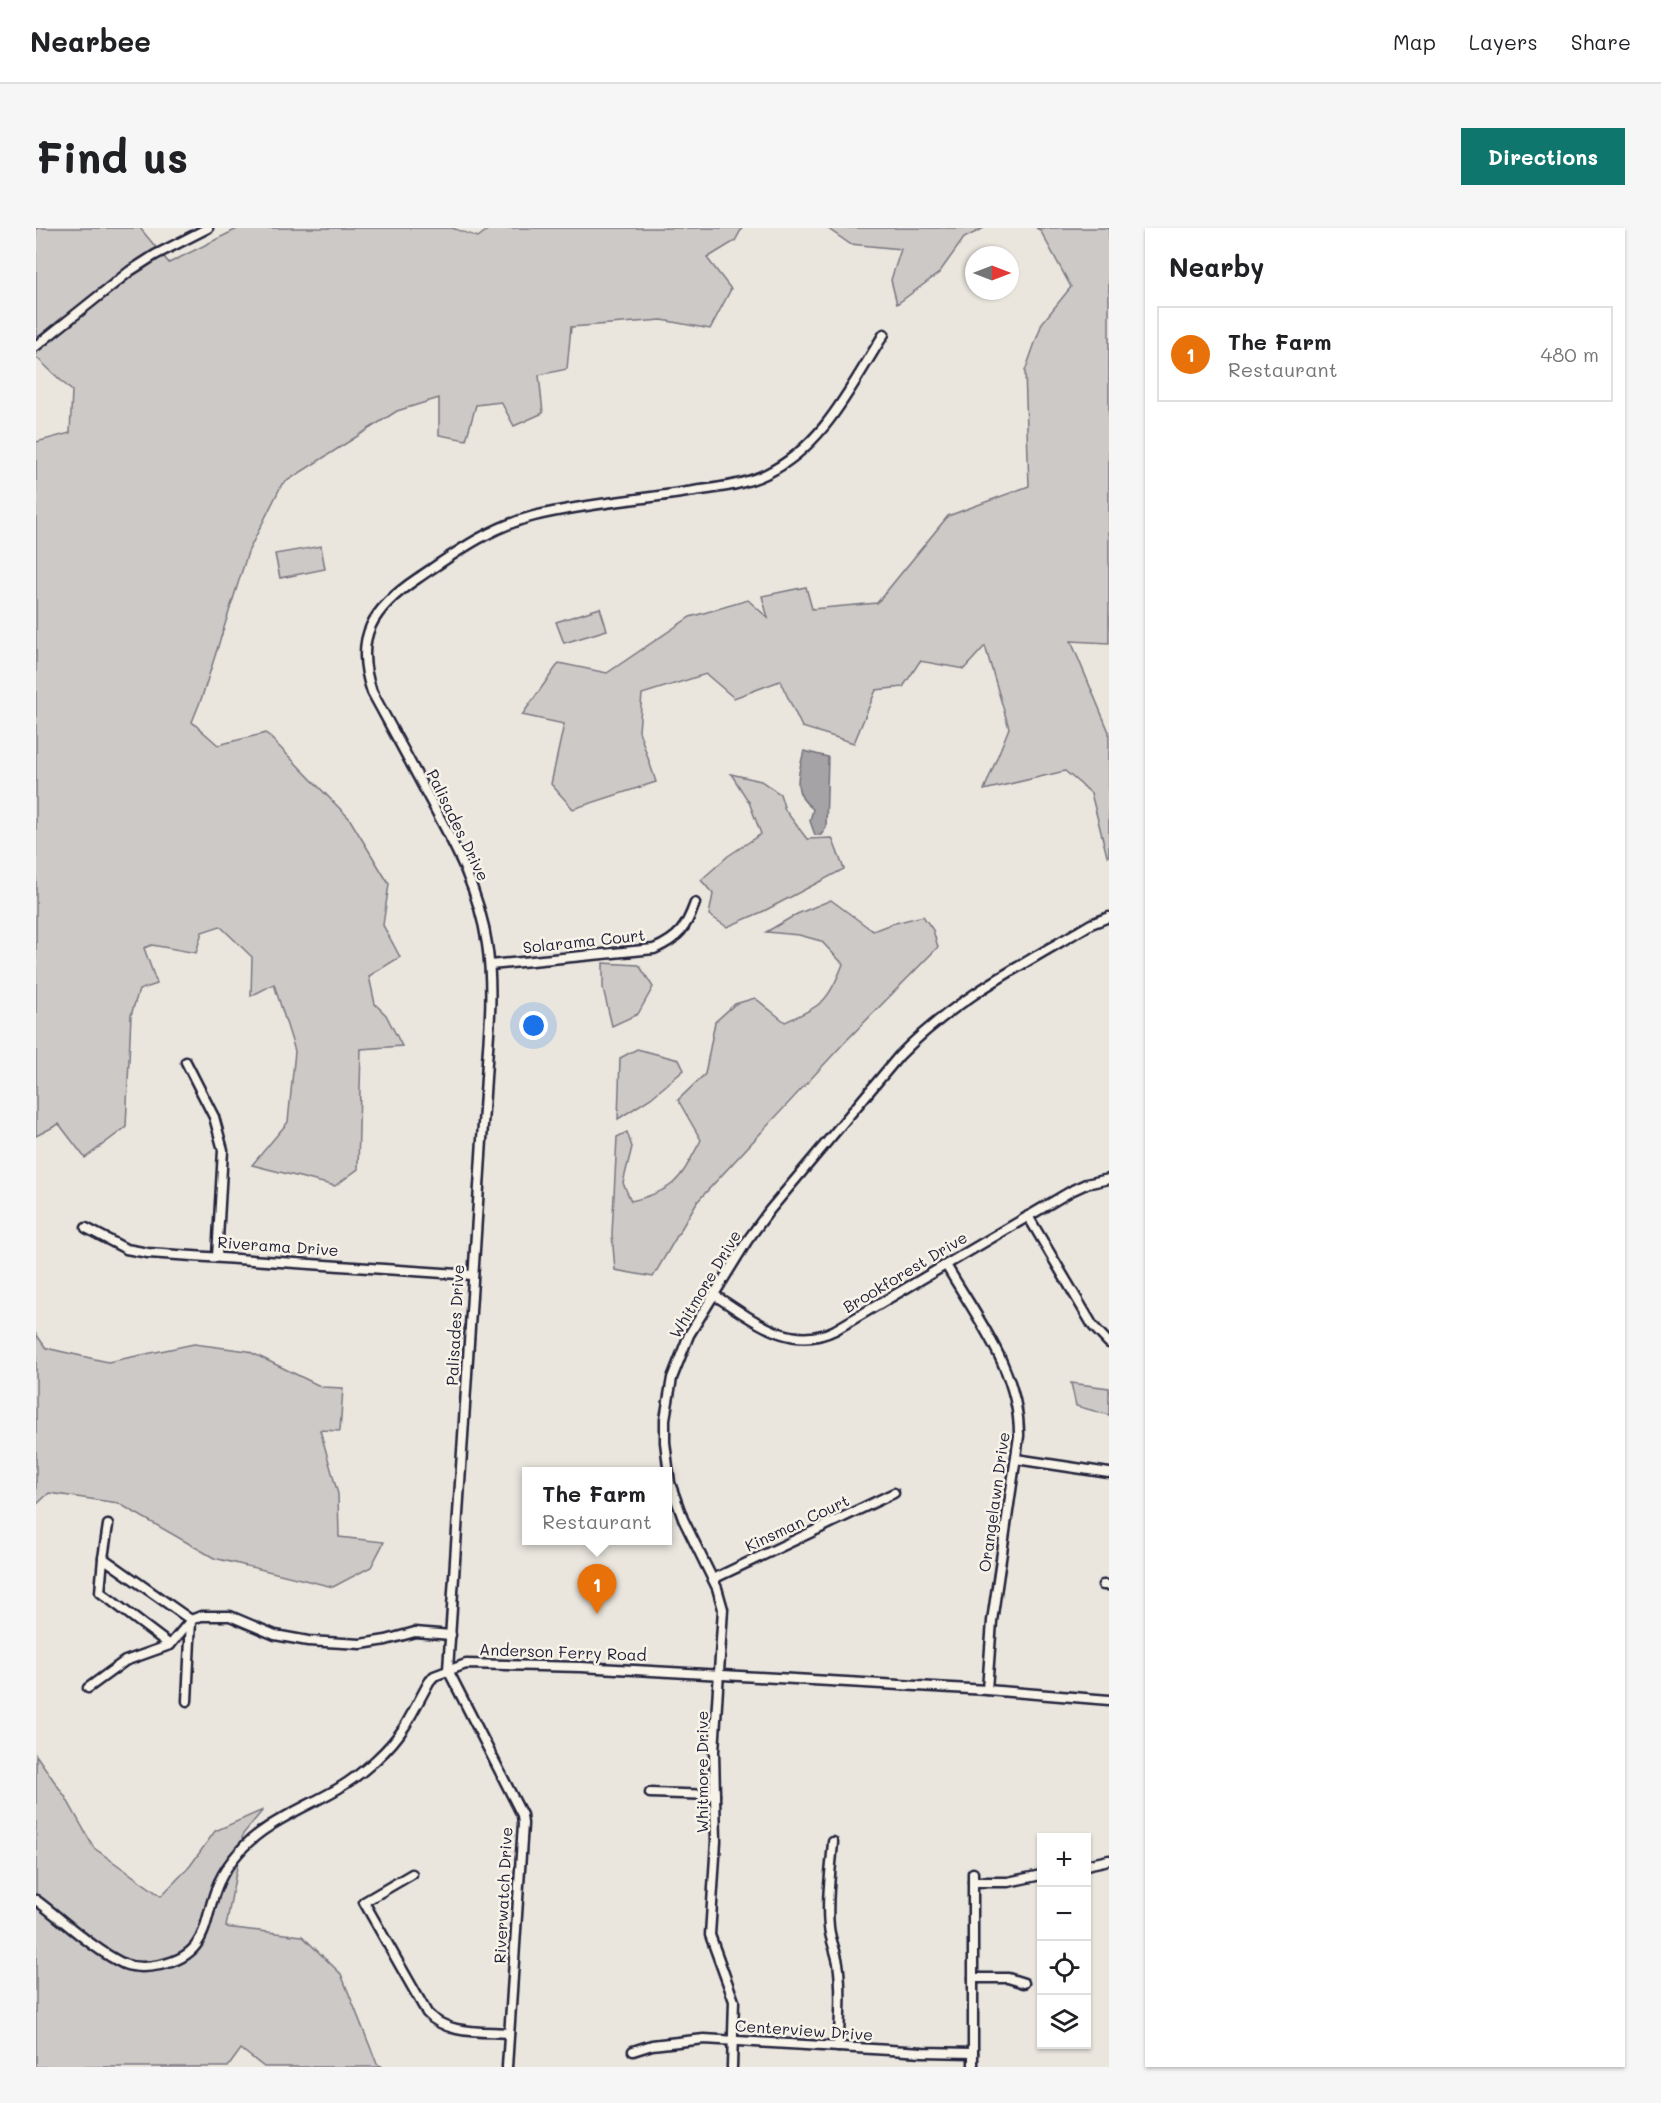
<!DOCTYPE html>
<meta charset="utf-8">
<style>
:root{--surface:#fff;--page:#f6f6f6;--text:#202124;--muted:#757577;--line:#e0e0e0;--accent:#0f766e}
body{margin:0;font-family:Mali,sans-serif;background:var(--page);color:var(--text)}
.controls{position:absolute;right:18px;bottom:18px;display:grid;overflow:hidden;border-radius:0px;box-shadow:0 2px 4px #0004}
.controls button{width:54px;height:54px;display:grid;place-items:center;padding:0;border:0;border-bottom:2px solid var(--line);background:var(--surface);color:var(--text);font:30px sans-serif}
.compass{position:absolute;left:929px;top:18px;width:54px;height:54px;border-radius:50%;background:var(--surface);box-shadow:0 2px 4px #0004;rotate:90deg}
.you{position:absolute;left:498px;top:798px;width:21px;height:21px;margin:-15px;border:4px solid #fff;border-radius:50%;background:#1a73e8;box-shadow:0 0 0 9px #1a73e833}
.badge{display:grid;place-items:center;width:39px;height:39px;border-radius:50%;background:var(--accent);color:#fff;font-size:20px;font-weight:700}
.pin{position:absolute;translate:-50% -50px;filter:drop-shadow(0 2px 3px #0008)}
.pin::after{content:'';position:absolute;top:32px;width:21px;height:18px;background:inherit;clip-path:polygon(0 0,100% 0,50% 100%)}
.popup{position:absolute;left:486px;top:1239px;width:150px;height:78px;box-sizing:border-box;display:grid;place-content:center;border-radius:0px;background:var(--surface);filter:drop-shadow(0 2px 4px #0005);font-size:20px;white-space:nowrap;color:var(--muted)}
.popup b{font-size:22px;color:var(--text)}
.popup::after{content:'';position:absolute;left:50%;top:100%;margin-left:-12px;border:12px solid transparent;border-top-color:var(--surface)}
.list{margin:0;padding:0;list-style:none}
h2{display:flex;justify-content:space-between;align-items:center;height:78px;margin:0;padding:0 24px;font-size:26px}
h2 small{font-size:20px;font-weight:400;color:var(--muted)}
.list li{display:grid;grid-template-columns:39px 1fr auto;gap:18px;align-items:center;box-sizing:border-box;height:96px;margin:0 12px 12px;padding:0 12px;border:2px solid var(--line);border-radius:0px}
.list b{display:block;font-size:22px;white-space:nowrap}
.list p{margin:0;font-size:20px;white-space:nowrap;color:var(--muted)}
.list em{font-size:20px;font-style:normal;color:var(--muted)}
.icon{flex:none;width:33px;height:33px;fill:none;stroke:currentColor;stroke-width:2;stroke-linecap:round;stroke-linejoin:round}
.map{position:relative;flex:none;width:1073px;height:1839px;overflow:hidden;border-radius:0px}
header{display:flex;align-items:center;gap:36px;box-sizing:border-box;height:84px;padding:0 30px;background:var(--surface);border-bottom:2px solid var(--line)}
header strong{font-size:28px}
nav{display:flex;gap:33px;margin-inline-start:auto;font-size:21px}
.intro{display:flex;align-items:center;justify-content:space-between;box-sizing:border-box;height:144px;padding:0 36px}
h1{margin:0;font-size:42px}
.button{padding:15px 27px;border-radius:0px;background:var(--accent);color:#fff;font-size:21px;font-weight:700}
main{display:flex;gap:36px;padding:0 36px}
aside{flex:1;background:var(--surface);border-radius:0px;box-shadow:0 2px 4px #0004}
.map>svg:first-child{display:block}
.green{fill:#cdc9c6;stroke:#787680;stroke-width:1.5}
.water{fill:#a6a3a6;stroke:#716f7b;stroke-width:1.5}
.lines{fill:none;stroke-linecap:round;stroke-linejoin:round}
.minor-casing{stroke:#22223b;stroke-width:13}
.minor{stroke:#f7f3e8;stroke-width:8}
.labels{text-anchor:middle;stroke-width:5;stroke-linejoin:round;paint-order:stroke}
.street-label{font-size:16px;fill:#22223b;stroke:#f7f3e8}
</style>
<header>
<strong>Nearbee</strong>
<nav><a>Map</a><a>Layers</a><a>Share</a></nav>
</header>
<div class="intro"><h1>Find us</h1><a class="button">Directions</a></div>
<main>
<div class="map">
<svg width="1073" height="1839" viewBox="0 0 1073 1839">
<rect width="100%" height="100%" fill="#eae6de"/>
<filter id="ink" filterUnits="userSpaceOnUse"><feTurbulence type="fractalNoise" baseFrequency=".0167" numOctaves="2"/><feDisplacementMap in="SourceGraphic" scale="12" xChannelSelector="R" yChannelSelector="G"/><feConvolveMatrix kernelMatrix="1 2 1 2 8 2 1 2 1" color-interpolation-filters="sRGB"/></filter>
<g filter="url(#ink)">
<g class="green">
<path d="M 0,0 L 104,0 L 133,35 L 203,0 L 416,0 L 442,9 L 454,0 L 706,0 L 699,13 L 671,30 L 695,61 L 674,101 L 626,92 L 535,99 L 531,141 L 503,147 L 507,185 L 478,198 L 465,174 L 440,177 L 430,212 L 403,207 L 403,170 L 361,183 L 246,256 L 212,324 L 166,469 L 156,494 L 182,517 L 230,505 L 313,590 L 353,656 L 347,697 L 364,729 L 333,748 L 339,776 L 350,787 L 366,818 L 325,821 L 322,941 L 299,958 L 216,937 L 252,894 L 259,823 L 238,756 L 215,768 L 216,729 L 184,698 L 166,704 L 160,725 L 116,717 L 108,720 L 121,756 L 103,762 L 95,787 L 90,899 L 49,930 L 23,896 L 0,908 L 0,214 L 34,205 L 36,163 L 0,129 Z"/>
<path d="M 791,0 L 948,0 L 928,10 L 903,45 L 861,76 L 855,52 L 865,21 L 814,16 Z"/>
<path d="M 1000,0 L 1073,0 L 1073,415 L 1035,413 L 1073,504 L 1073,628 L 1071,628 L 1055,565 L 1029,543 L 948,562 L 973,500 L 949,418 L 928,441 L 884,433 L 867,459 L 840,462 L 818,515 L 766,499 L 744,453 L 698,470 L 670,446 L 606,466 L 603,503 L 620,554 L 537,581 L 515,556 L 528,496 L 486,487 L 523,435 L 571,445 L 654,389 L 712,372 L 732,390 L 726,368 L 770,359 L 776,381 L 841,375 L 912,288 L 993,258 L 989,143 L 1006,95 L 1035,59 L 1004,2 Z"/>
<path d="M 285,318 L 289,341 L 244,350 L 239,326 Z"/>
<path d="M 564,380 L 571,402 L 528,415 L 520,394 Z"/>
<path d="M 695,546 L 725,553 L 744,566 L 749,582 L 771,611 L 796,610 L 808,641 L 728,683 L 691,699 L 673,687 L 677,666 L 665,652 L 692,628 L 725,606 L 713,574 Z"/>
<path d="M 795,672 L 837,703 L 855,696 L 887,688 L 897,702 L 902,719 L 807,816 L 661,974 L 617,1049 L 579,1042 L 576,1006 L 581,909 L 591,904 L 596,919 L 587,955 L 595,973 C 641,962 644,951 665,912 L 642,872 L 669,846 L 679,794 L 699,776 L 719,770 L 749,794 C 786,777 792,775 807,736 L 785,713 L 763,707 L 730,704 L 761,686 Z"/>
<path d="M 567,735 L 603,737 L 617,759 L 602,786 L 576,798 L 567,760 Z"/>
<path d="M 601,821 L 643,832 L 648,842 L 615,870 L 582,891 L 584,830 Z"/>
<path d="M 0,1106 L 10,1120 L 72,1134 L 158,1116 L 212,1123 L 286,1159 L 307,1160 L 304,1203 L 284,1202 L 302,1266 L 303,1309 L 348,1314 L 335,1339 L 297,1359 L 178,1330 L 82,1275 L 13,1265 L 0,1277 Z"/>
<path d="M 1035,1155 L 1073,1160 L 1073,1187 L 1040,1178 Z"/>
<path d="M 0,1527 L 30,1570 L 58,1620 L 125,1668 L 154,1638 L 179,1603 L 227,1582 L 207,1606 L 190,1699 L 266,1708 L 305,1746 L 341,1836 L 347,1839 L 228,1839 L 205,1821 L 192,1839 L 0,1839 Z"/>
</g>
<path class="water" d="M 768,523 L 792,529 L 790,600 L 785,607 L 779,607 L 774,593 L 777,581 C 755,565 762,547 768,523 Z"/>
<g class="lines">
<defs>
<g id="minor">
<path d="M 0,118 L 94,43 L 119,27 L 172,0"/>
<path d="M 454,737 L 618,721 C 643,710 650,700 659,675"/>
<path d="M 150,834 L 178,889 L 187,922 L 181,1029"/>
<path d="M 992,988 L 1057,1098 L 1073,1115"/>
<path d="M 50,1000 L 90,1021 L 112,1025 L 437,1047"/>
<path d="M 910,1037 C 941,1090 984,1144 983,1208 L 956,1393 L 951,1462"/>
<path d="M 678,1067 C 716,1090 753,1125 799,1102 L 1037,962 L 1050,956 L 1073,951"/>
<path d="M 980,1231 L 1073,1245"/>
<path d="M 67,1330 L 72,1297"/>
<path d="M 677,1351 L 858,1265"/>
<path d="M 1067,1357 L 1073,1357"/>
<path d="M 134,1417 L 64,1364 L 67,1330 L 155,1392 L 151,1473"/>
<path d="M 52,1460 L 89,1433 L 134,1417 L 155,1392 L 165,1388 L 194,1388 L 239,1407 L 272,1413 L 325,1416 L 350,1412 L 379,1404 L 415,1407"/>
<path d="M 614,1565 L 679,1567"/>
<path d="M 797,1614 C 795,1641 790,1671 793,1699 C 794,1711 800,1723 802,1735 C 806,1762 804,1792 802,1819"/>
<path d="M 1050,1637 L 1073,1632"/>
<path d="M 937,1645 L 937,1839"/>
<path d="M 376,1646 L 328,1674 L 391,1785 C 411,1807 446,1803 473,1805"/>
<path d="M 937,1654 L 972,1654 L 1005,1647"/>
<path d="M 0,1672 C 27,1692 58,1722 88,1736 C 99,1740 114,1739 124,1737 C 176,1726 166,1691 183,1654 C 188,1643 195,1633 203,1624 C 227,1595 271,1579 303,1560 C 326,1546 354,1522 369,1498 C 377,1484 385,1469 393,1454 L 398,1448 L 430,1436 L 545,1439 L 951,1462 L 1073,1472"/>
<path d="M 937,1750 L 972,1750 L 988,1755"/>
<path d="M 597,1823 L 616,1817 L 668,1811 L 887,1824 L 937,1825"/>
<path d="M 471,1839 L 487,1596 L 486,1587 L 412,1442 L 451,834 C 454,794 457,755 451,716 C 443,661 418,616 392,568 C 374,533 355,499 336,464 C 317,409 337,380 382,350 C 419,325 454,299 498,288 C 547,276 600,272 651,264 C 677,260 705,258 730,246 C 788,218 815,158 848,106"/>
<path d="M 696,1839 L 698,1773 L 674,1707 L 680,1613 L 678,1523 L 687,1381 L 681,1360 L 647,1291 L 634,1255 L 629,1214 L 629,1191 L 636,1150 L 653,1107 L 711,1013 L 733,983 L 863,828 C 918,771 988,736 1055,696 L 1073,689"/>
</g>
</defs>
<use href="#minor" class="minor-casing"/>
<use href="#minor" class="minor"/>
</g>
</g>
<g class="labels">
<g class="street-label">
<text transform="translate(422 597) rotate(64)" y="6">Palisades Drive</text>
<text transform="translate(548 713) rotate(-6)" y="6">Solarama Court</text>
<text transform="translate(242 1018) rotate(4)" y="6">Riverama Drive</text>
<text transform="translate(869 1044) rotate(-31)" y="6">Brookforest Drive</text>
<text transform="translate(669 1056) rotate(-59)" y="6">Whitmore Drive</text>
<text transform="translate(419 1097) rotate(-87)" y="6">Palisades Drive</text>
<text transform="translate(958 1274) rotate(-82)" y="6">Orangelawn Drive</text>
<text transform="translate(761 1295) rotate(-25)" y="6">Kinsman Court</text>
<text transform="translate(527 1424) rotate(2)" y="6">Anderson Ferry Road</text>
<text transform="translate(666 1544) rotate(-90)" y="6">Whitmore Drive</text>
<text transform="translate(467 1667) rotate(-87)" y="6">Riverwatch Drive</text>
<text transform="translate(768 1802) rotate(4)" y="6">Centerview Drive</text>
</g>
</g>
</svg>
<div class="controls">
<button>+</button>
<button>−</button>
<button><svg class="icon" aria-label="locate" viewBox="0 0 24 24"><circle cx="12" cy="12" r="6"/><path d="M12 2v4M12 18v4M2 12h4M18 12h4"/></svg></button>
<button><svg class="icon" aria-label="layers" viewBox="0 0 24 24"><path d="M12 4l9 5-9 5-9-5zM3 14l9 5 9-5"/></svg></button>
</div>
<svg class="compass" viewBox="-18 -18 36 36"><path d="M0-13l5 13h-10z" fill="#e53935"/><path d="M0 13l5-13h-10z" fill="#757577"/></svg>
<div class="you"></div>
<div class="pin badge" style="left:561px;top:1386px;background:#e8710a">1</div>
<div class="popup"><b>The Farm</b>Restaurant</div>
</div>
<aside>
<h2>Nearby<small></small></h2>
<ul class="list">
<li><span class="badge" style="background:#e8710a">1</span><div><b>The Farm</b><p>Restaurant</p></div><em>480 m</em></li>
</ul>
</aside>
</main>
